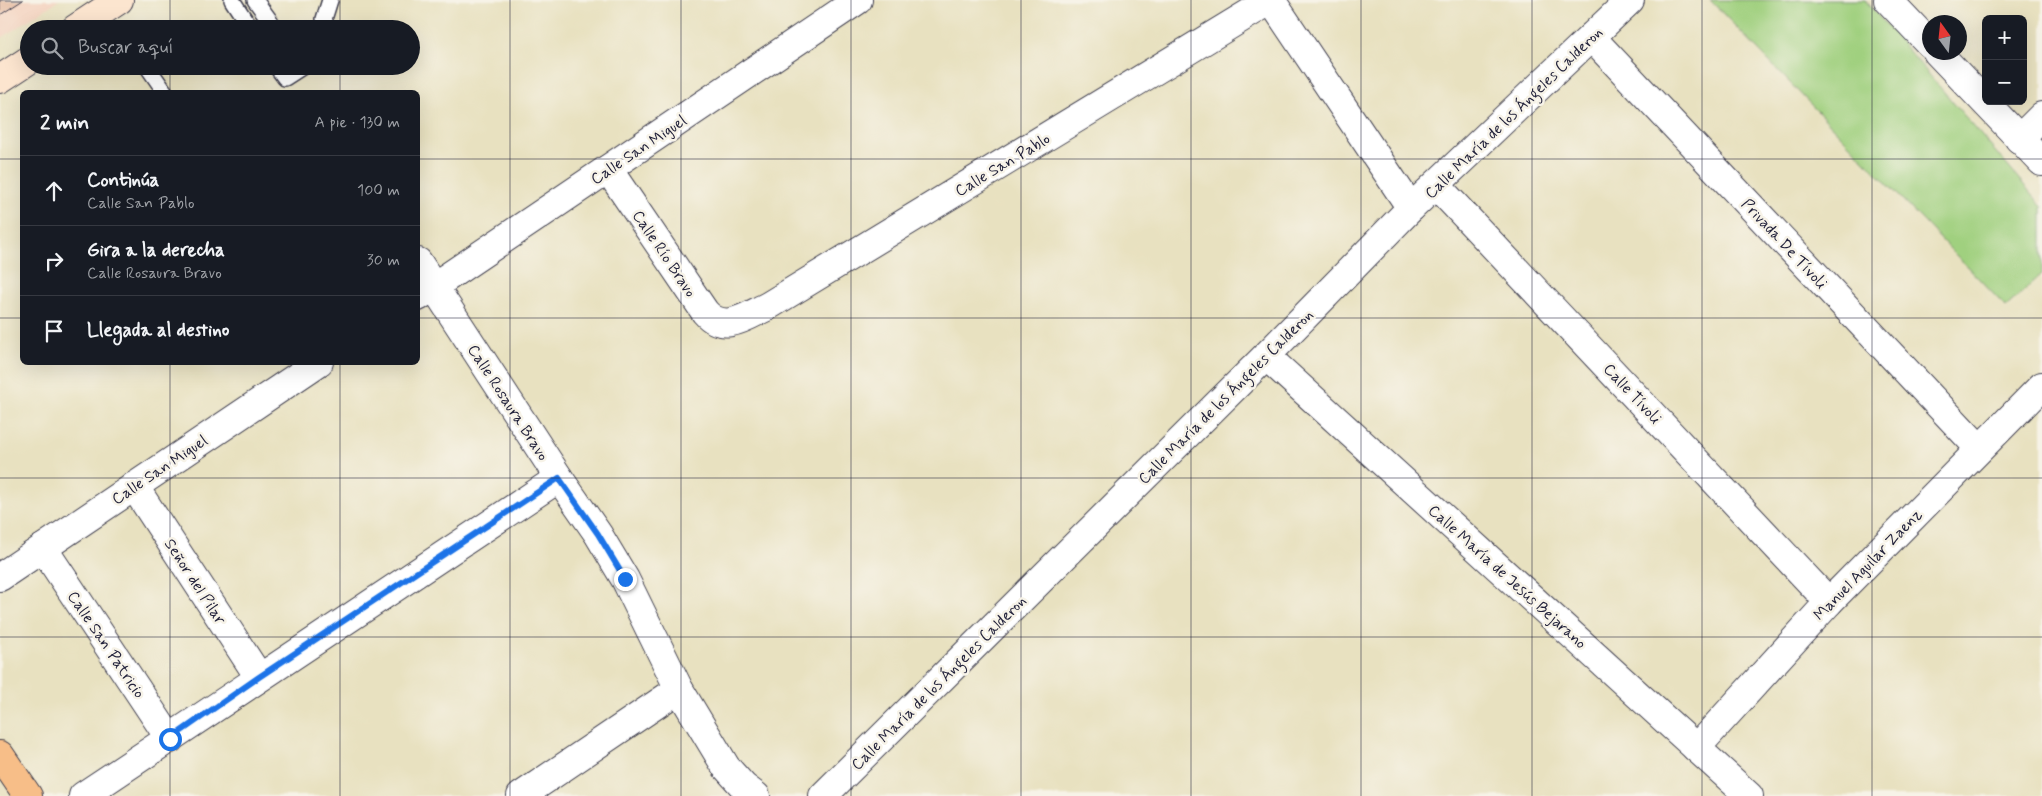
<!DOCTYPE html>
<html lang="es">
<meta charset="utf-8">
<style>
:root{--surface:#171b24;--page:#242831;--text:#f1f3f6;--muted:#9ea1a6;--line:#363941}
body{margin:0;font-family:Mynerve,sans-serif;background:var(--page);color:var(--text)}
.controls{position:absolute;right:15px;top:15px;display:grid;overflow:hidden;border-radius:8px;box-shadow:0 5px 20px #0002}
.controls button{width:45px;height:45px;display:grid;place-items:center;padding:0;border:0;border-bottom:1px solid var(--line);background:var(--surface);color:var(--text);font:25px sans-serif}
.compass{position:absolute;left:1922px;top:15px;width:45px;height:45px;border-radius:50%;background:var(--surface);box-shadow:0 5px 20px #0002;rotate:345deg}
.stop{position:absolute;width:15px;height:15px;margin:-11px;border:4px solid #1a73e8;border-radius:50%;background:#fff}
.stop.end{background:#1a73e8;border-color:#fff;box-shadow:0 1px 5px #0008}
.list{margin:0;padding:0;list-style:none}
h2{display:flex;justify-content:space-between;align-items:center;height:65px;margin:0;padding:0 20px;font-size:21px}
h2 small{font-size:16px;font-weight:400;color:var(--muted)}
.list li{display:grid;grid-template-columns:32px 1fr auto;gap:15px;align-items:center;box-sizing:border-box;height:70px;padding:0 20px;border-top:1px solid var(--line)}
.list b{display:block;font-size:19px;white-space:nowrap}
.list p{margin:0;font-size:16px;white-space:nowrap;color:var(--muted)}
.list em{font-size:16px;font-style:normal;color:var(--muted)}
.icon{flex:none;width:28px;height:28px;fill:none;stroke:currentColor;stroke-width:2;stroke-linecap:round;stroke-linejoin:round}
.map{position:relative;flex:none;width:2042px;height:796px;overflow:hidden}
.search{position:absolute;background:var(--surface);box-shadow:0 5px 20px #0002;left:20px;top:20px;width:400px;height:55px;display:flex;align-items:center;gap:12px;box-sizing:border-box;padding:0 18px;border-radius:28px;color:var(--muted);font-size:19px}
.panel{position:absolute;background:var(--surface);box-shadow:0 5px 20px #0002;left:20px;top:90px;width:400px;height:275px;border-radius:8px}
.map>svg:first-child{display:block}
.built{fill:#f4d3c0}
.green{fill:#a0d07f;stroke:#61795d}
.building{fill:#e4b79c}
.lines{fill:none;stroke-linecap:round;stroke-linejoin:round}
.lane-casing{stroke:#403f4f;stroke-width:18}
.street-casing{stroke:#403f4f;stroke-width:30}
.secondary-casing{stroke:#403f4f;stroke-width:30}
.primary-casing{stroke:#403f4f;stroke-width:30}
.lane{stroke:#fff;stroke-width:15}
.street{stroke:#fff;stroke-width:28}
.secondary{stroke:#fce5cf;stroke-width:28}
.primary{stroke:#f7be88;stroke-width:28}
.route{stroke:#1a73e8;stroke-width:6}
.grid{fill:none;stroke:#22223b;stroke-width:1;stroke-opacity:0.55}
.labels{text-anchor:middle;stroke-width:5;stroke-linejoin:round;paint-order:stroke}
.street-label{font-size:16px;fill:#22223b;stroke:#f7f3e8}
</style>
<div class="map">
<svg width="2042" height="796" viewBox="0 0 2042 796">
<rect width="100%" height="100%" fill="#f7f3e8"/>
<filter id="ink" filterUnits="userSpaceOnUse"><feTurbulence type="fractalNoise" baseFrequency=".02" numOctaves="2"/><feDisplacementMap in="SourceGraphic" scale="10" xChannelSelector="R" yChannelSelector="G"/><feConvolveMatrix kernelMatrix="1 2 1 2 8 2 1 2 1" color-interpolation-filters="sRGB"/></filter>
<filter id="wash" filterUnits="userSpaceOnUse"><feTurbulence type="fractalNoise" baseFrequency=".0096" numOctaves="4" result="noise"/><feDisplacementMap in="SourceGraphic" scale="20" xChannelSelector="R" yChannelSelector="G"/><feGaussianBlur stdDeviation="1.12" result="paint"/><feColorMatrix in="noise" values="0 0 0 0 0 0 0 0 0 0 0 0 0 0 0 0 0 1.4 0 .05"/><feComposite in="paint" operator="in"/></filter>
<g filter="url(#wash)">
<rect width="100%" height="100%" fill="#e8e1c0"/>
<path class="built" d="M 0,0 L 59,0 L 0,39 Z"/>
<path class="green" d="M 1710,0 L 1865,0 L 2042,206 L 2042,274 L 2006,307 Z"/>
<g id="blocks">
<path class="building" d="M 0,0 L 23,0 L 0,15 Z"/>
</g>
</g>
<g filter="url(#ink)">
<use href="#blocks" fill-opacity="0" stroke="#403f4f" stroke-width="1"/>
<g class="lines">
<defs>
<g id="lane">
<path d="M 232,0 L 251,29"/>
<path d="M 255,0 L 276,29"/>
<path d="M 328,29 L 324,19 L 330,0"/>
<path d="M 147,66 L 165,92"/>
<path d="M 276,66 L 285,78 L 302,67"/>
</g>
<g id="street">
<path d="M 1888,0 L 1930,44"/>
<path d="M 1591,37 L 1979,448"/>
<path d="M 1937,52 L 2042,162"/>
<path d="M 2019,139 L 2042,116"/>
<path d="M 608,169 L 705,312 C 724,334 747,316 768,306 L 1271,0 L 1411,208"/>
<path d="M 1436,185 L 1829,602"/>
<path d="M 418,262 L 559,478 L 598,534 L 625,579 L 679,689 L 726,767 L 744,787 L 756,796"/>
<path d="M 418,297 L 858,0"/>
<path d="M 1266,356 L 1749,796"/>
<path d="M 134,486 L 259,677"/>
<path d="M 43,548 L 170,739"/>
<path d="M 0,577 L 319,362"/>
<path d="M 1696,748 L 1829,602 L 2042,386"/>
<path d="M 83,796 L 559,478"/>
<path d="M 521,796 L 679,689"/>
<path d="M 823,796 L 1266,356 L 1411,208 L 1630,0"/>
</g>
<g id="secondary">
<path d="M 75,29 L 119,0"/>
<path d="M 0,79 L 29,60"/>
</g>
<path id="primary" d="M 0,755 L 28,796"/>
</defs>
<use href="#lane" class="lane-casing"/>
<use href="#street" class="street-casing"/>
<use href="#secondary" class="secondary-casing"/>
<use href="#primary" class="primary-casing"/>
<use href="#lane" class="lane"/>
<use href="#street" class="street"/>
<use href="#secondary" class="secondary"/>
<use href="#primary" class="primary"/>
</g>
</g>
<g class="lines" filter="url(#ink)">
<path class="route" d="M 170,739 L 259,677 L 559,478 L 598,534 L 625,579"/>
</g>
<path class="grid" d="M 170,0 L 170,29M 340,0 L 340,29M 510,0 L 510,796M 681,0 L 681,796M 851,0 L 851,796M 1021,0 L 1021,796M 1191,0 L 1191,796M 1361,0 L 1361,796M 1532,0 L 1532,796M 1702,0 L 1702,796M 1872,0 L 1872,796M 170,66 L 170,92M 340,66 L 340,92M 0,159 L 22,159M 418,159 L 2042,159M 0,318 L 22,318M 418,318 L 2042,318M 170,362 L 170,796M 340,362 L 340,796M 0,478 L 2042,478M 0,637 L 2042,637"/>
<g class="labels">
<g class="street-label">
<text transform="translate(1513 112) rotate(-44)" y="6">Calle María de los Ángeles Calderon</text>
<text transform="translate(638 149) rotate(-34)" y="6">Calle San Miguel</text>
<text transform="translate(1002 164) rotate(-31)" y="6">Calle San Pablo</text>
<text transform="translate(1785 243) rotate(47)" y="6">Privada De Tívoli</text>
<text transform="translate(665 253) rotate(56)" y="6">Calle Río Bravo</text>
<text transform="translate(1633 393) rotate(47)" y="6">Calle Tívoli</text>
<text transform="translate(1225 396) rotate(-45)" y="6">Calle María de los Ángeles Calderon</text>
<text transform="translate(509 402) rotate(57)" y="6">Calle Rosaura Bravo</text>
<text transform="translate(159 469) rotate(-34)" y="6">Calle San Miguel</text>
<text transform="translate(1867 564) rotate(-46)" y="6">Manuel Aguilar Zaenz</text>
<text transform="translate(1508 576) rotate(42)" y="6">Calle María de Jesús Bejarano</text>
<text transform="translate(196 581) rotate(57)" y="6">Señor del Pilar</text>
<text transform="translate(107 644) rotate(56)" y="6">Calle San Patricio</text>
<text transform="translate(938 682) rotate(-45)" y="6">Calle María de los Ángeles Calderon</text>
</g>
</g>
</svg>
<div class="controls">
<button>+</button>
<button>−</button>
</div>
<svg class="compass" viewBox="-18 -18 36 36"><path d="M0-13l5 13h-10z" fill="#e53935"/><path d="M0 13l5-13h-10z" fill="#9ea1a6"/></svg>
<div class="stop" style="left:170px;top:739px"></div>
<div class="stop end" style="left:625px;top:579px"></div>
<div class="search"><svg class="icon" aria-label="search" viewBox="0 0 24 24"><circle cx="10" cy="10" r="6"/><path d="M15 15l6 6"/></svg>Buscar aquí</div>
<section class="panel">
<h2>2 min<small>A pie · 130 m</small></h2>
<ul class="list">
<li><svg class="icon" aria-label="ahead" viewBox="0 0 24 24"><path d="M12 20V5M6 11l6-6 6 6"/></svg><div><b>Continúa</b><p>Calle San Pablo</p></div><em>100 m</em></li>
<li><svg class="icon" aria-label="right" viewBox="0 0 24 24"><path d="M7 20v-9h11M14 6l5 5-5 5"/></svg><div><b>Gira a la derecha</b><p>Calle Rosaura Bravo</p></div><em>30 m</em></li>
<li><svg class="icon" aria-label="arrive" viewBox="0 0 24 24"><path d="M6 21V4h12l-3 4 3 4H6"/></svg><div><b>Llegada al destino</b></div></li>
</ul>
</section>
</div>
